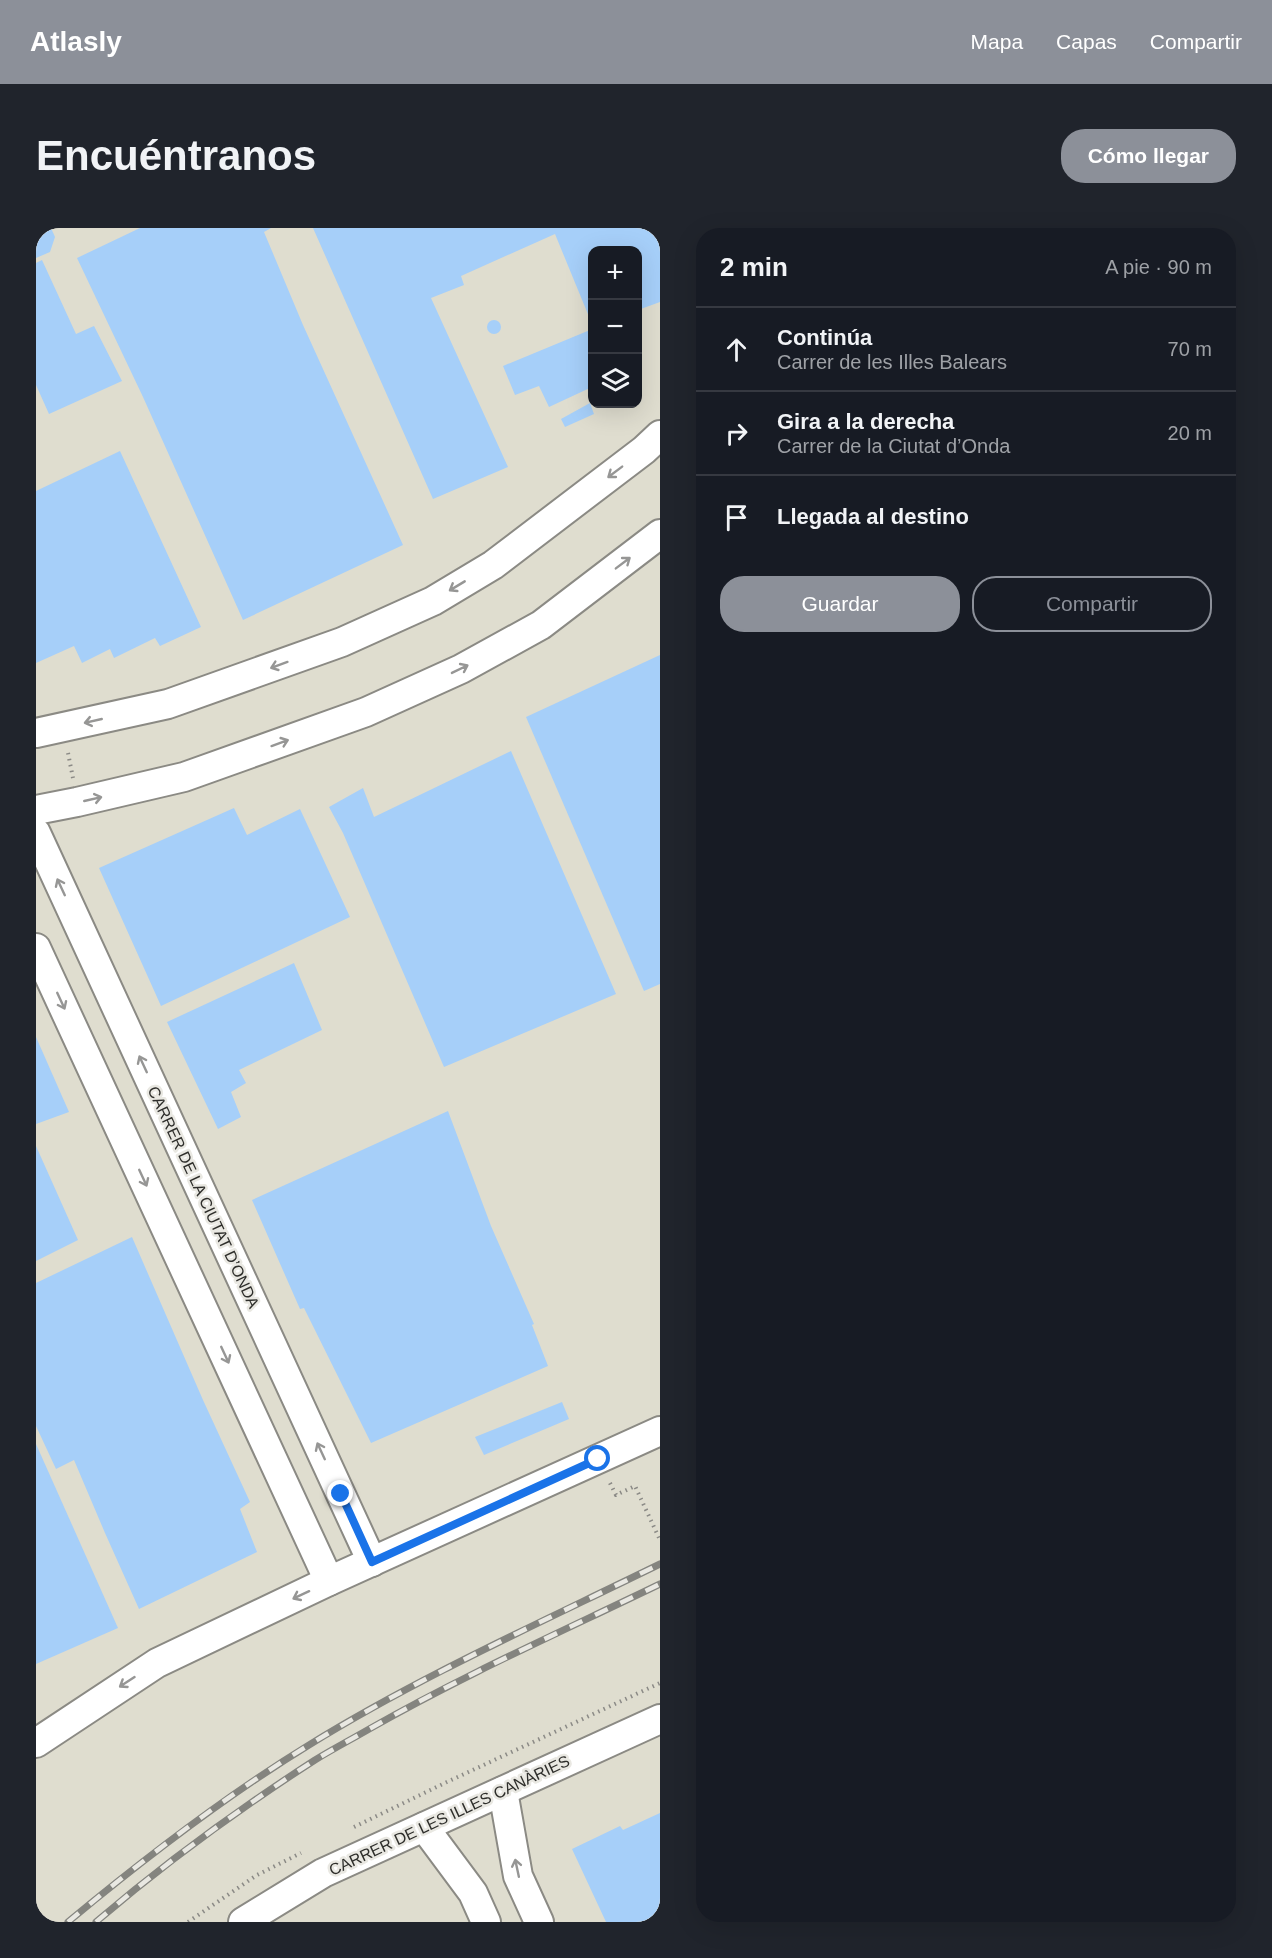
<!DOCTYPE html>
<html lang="es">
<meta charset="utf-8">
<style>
:root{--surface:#171b24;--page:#20242c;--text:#f1f3f6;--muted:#9ea1a6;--line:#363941;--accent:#8c9099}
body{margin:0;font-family:Helvetica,sans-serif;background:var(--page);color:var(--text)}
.controls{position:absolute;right:18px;top:18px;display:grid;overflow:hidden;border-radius:12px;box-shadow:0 6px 24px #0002}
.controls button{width:54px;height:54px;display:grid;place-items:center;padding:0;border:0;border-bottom:2px solid var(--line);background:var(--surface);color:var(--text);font:30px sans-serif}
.stop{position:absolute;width:18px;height:18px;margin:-14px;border:4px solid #1a73e8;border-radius:50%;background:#fff}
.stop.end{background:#1a73e8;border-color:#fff;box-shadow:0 2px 6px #0008}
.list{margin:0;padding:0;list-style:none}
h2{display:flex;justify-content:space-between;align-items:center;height:78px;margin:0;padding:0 24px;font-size:26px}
h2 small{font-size:20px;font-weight:400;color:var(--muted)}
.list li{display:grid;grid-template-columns:39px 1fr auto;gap:18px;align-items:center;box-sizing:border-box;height:84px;padding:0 24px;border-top:2px solid var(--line)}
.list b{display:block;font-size:22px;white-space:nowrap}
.list p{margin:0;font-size:20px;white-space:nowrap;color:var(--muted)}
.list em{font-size:20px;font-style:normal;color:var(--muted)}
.actions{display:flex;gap:12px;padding:18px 24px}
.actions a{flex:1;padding:14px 0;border:2px solid var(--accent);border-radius:24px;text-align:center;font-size:21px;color:var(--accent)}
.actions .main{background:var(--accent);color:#fff}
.icon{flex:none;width:33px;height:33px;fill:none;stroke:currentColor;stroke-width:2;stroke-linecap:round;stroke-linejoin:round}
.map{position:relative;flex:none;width:624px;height:1694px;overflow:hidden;border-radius:24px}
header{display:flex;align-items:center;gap:36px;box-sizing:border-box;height:84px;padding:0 30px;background:var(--accent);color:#fff}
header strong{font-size:28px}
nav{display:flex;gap:33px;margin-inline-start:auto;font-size:21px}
.intro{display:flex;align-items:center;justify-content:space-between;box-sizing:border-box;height:144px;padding:0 36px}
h1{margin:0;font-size:42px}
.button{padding:15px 27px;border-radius:24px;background:var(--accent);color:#fff;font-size:21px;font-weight:700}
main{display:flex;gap:36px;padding:0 36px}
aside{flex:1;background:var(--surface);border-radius:24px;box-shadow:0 6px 24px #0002}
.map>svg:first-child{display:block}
.built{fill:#dfddcf;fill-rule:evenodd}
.building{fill:#a6cff9}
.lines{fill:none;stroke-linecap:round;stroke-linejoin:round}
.minor-casing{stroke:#8b8a84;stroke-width:32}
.path{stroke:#8b8a86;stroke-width:4;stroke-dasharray:1.5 4.5;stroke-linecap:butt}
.minor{stroke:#fff;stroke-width:28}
.rail-casing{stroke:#84847f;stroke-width:7}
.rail{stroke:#e9e8e2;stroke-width:4.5;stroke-dasharray:14;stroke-linecap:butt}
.oneway{stroke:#969695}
.route{stroke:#1a73e8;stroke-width:8}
.labels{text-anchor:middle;stroke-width:5;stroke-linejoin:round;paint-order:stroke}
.street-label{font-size:16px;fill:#2e2e2b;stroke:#e9e8e2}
</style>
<header>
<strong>Atlasly</strong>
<nav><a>Mapa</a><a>Capas</a><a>Compartir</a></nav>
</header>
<div class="intro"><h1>Encuéntranos</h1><a class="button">Cómo llegar</a></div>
<main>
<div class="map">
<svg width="624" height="1694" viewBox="0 0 624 1694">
<rect width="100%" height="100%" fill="#e9e8e2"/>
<path class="built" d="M 0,0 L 624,0 L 624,1694 L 0,1694 ZM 556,22 L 602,22 L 602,176 L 556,176 Z"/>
<g class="building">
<path d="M 0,0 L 15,0 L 19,9 L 14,24 L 0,30 Z"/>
<path d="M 104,0 L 235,0 L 228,4 L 267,97 L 367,317 L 207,392 L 107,169 L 41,30 Z"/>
<path d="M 277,0 L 624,0 L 624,74 L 602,82 L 602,22 L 556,22 L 556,96 L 519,6 L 425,48 L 428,57 L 395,70 L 472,239 L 397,271 Z"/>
<path d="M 6,32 L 40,106 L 58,98 L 86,153 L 13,186 L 0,157 L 0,35 Z"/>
<circle cx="458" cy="99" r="7"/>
<path d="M 554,102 L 556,108 L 556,135 L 553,136 L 556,144 L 556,159 L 513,179 L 503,158 L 479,167 L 467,138 Z"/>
<path d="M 554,175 L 558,186 L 529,199 L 525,191 Z"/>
<path d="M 84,223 L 165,399 L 124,418 L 119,410 L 78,430 L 74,421 L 46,435 L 38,418 L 0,435 L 0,263 Z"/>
<path d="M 624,427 L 624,756 L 608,763 L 490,489 Z"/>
<path d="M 475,523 L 580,766 L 408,839 L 307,605 L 293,579 L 327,560 L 338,589 Z"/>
<path d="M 198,580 L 211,607 L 264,581 L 314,689 L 125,778 L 63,640 Z"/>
<path d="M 258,735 L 286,802 L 203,842 L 210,855 L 195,864 L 205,889 L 182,901 L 131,794 Z"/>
<path d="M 0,809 L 33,884 L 0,896 Z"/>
<path d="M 412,883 L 455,998 L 498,1096 L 496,1097 L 512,1138 L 335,1215 L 268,1080 L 264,1081 L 216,972 Z"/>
<path d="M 0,918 L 42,1012 L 0,1033 Z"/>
<path d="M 96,1009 L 167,1172 L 214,1274 L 204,1281 L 221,1324 L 103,1381 L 69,1305 L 38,1232 L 20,1241 L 0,1198 L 0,1055 Z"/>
<path d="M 526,1174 L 533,1191 L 448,1227 L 439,1209 Z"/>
<path d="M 0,1216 L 82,1400 L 0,1436 Z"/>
<path d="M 624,1585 L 624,1694 L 570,1694 L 536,1621 L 584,1598 L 587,1602 Z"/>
</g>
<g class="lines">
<defs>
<g id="minor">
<path d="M 0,505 L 132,476 L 306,414 L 397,373 L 457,337 L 608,222 L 624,207"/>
<path d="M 0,582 L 41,574 L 148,549 L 330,484 L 425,441 L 505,397 L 624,306"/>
<path d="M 0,605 L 336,1334"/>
<path d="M 0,720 L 293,1353"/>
<path d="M 0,1515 L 121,1435 L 293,1353 L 624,1203"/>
<path d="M 467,1563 L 482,1648 L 503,1694"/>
<path d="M 388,1599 L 437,1665 L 450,1694"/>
<path d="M 207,1694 L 287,1645 L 624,1491"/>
</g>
</defs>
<use href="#minor" class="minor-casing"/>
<g class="path">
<path d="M 32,525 L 37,550"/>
<path d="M 574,1255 L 580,1267 L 599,1258 L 624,1312"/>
<path d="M 318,1599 L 411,1554 L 624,1455"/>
<path d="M 152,1694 L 221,1647 L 265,1625"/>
</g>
<use href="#minor" class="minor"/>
<defs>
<g id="rail">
<path d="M 32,1694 C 109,1630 188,1569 273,1517 C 385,1448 506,1394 624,1336"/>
<path d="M 60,1694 C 129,1635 203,1581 279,1532 C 297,1521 316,1511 335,1500 C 428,1447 527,1403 624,1356"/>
</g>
</defs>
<use href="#rail" class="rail-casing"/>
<use href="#rail" class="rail"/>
</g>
<defs><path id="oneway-shaft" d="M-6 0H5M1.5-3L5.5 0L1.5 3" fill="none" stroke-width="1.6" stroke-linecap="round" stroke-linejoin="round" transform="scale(1.5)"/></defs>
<g class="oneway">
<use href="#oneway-shaft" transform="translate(579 244) rotate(143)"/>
<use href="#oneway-shaft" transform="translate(587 335) rotate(-37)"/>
<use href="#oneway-shaft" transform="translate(421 358) rotate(149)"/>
<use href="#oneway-shaft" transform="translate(243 437) rotate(160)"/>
<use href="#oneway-shaft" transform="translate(424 441) rotate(-26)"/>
<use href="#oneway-shaft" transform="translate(57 493) rotate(167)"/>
<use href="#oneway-shaft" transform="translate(244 515) rotate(-20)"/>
<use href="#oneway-shaft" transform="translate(57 571) rotate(-13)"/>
<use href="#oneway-shaft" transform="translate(25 659) rotate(-115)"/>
<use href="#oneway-shaft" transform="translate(25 773) rotate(65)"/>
<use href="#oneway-shaft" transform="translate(107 836) rotate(-115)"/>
<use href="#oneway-shaft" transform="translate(107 950) rotate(65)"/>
<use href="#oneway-shaft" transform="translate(189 1127) rotate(65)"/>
<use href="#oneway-shaft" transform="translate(285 1223) rotate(-115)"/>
<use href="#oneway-shaft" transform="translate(265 1367) rotate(155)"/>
<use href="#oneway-shaft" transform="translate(91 1454) rotate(147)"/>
<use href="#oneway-shaft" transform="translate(481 1640) rotate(-102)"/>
</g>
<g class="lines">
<path class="route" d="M 305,1266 L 336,1334 L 562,1231"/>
</g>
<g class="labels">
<g class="street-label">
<text transform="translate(168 969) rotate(65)" y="6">CARRER DE LA CIUTAT D’ONDA</text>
<text transform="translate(413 1587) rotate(-25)" y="6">CARRER DE LES ILLES CANÀRIES</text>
</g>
</g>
</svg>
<div class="controls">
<button>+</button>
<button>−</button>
<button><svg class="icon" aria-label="layers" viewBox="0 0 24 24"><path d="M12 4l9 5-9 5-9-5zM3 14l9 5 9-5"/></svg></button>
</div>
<div class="stop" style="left:562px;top:1231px"></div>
<div class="stop end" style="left:305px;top:1266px"></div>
</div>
<aside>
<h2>2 min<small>A pie · 90 m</small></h2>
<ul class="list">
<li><svg class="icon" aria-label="ahead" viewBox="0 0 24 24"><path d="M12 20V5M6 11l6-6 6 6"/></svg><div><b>Continúa</b><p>Carrer de les Illes Balears</p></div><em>70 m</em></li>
<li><svg class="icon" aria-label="right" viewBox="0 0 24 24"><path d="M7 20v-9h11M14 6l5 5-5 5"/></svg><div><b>Gira a la derecha</b><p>Carrer de la Ciutat d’Onda</p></div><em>20 m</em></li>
<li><svg class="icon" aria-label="arrive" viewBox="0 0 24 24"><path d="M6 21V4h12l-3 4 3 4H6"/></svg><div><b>Llegada al destino</b></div></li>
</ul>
<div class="actions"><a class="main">Guardar</a><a>Compartir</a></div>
</aside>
</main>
